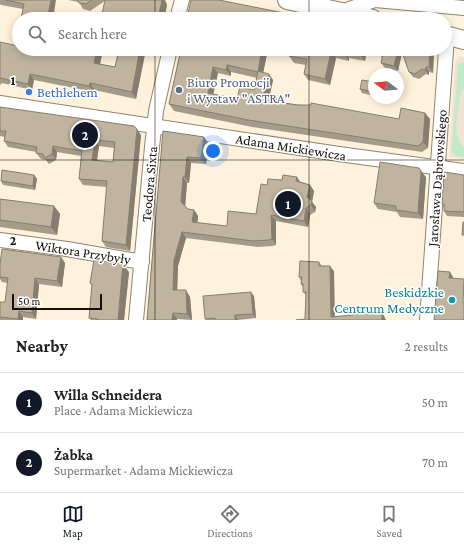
<!DOCTYPE html>
<meta charset="utf-8">
<style>
:root{--surface:#fff;--page:#f6f6f6;--text:#222;--muted:#767676;--line:#e0e0e0;--accent:#111827}
body{margin:0;font-family:"Crimson Pro",serif;background:var(--page);color:var(--text)}
.compass{position:absolute;left:368px;top:68px;width:36px;height:36px;border-radius:50%;background:var(--surface);box-shadow:0 2px 10px #0003;rotate:286deg}
.scale{position:absolute;left:12px;bottom:10px;width:90px;box-sizing:border-box;padding-left:4px;border:2px solid #15110a;border-top:0;font-size:11px;line-height:14px;white-space:nowrap;color:#15110a;-webkit-text-stroke:3px #fff;paint-order:stroke}
.you{position:absolute;left:213px;top:151px;width:14px;height:14px;margin:-10px;border:3px solid #fff;border-radius:50%;background:#1a73e8;box-shadow:0 0 0 6px #1a73e833}
.badge{display:grid;place-items:center;width:26px;height:26px;border-radius:50%;background:var(--accent);color:#fff;font-size:13px;font-weight:700}
.pin{position:absolute;translate:-50% -50%;border:2px solid #fff;box-shadow:0 1px 4px #0006}
.list{margin:0;padding:0;list-style:none}
h2{display:flex;justify-content:space-between;align-items:center;height:52px;margin:0;padding:0 16px;font-size:17px}
h2 small{font-size:13px;font-weight:400;color:var(--muted)}
.list li{display:grid;grid-template-columns:26px 1fr auto;gap:12px;align-items:center;box-sizing:border-box;height:60px;padding:0 16px;border-top:1px solid var(--line)}
.list b{display:block;font-size:15px;white-space:nowrap}
.list p{margin:0;font-size:13px;white-space:nowrap;color:var(--muted)}
.list em{font-size:13px;font-style:normal;color:var(--muted)}
.icon{flex:none;width:22px;height:22px;fill:none;stroke:currentColor;stroke-width:2;stroke-linecap:round;stroke-linejoin:round}
.map{position:relative;flex:none;width:464px;height:320px;overflow:hidden}
.search{position:absolute;background:var(--surface);box-shadow:0 2px 10px #0003;left:12px;right:12px;top:12px;height:44px;display:flex;align-items:center;gap:10px;box-sizing:border-box;padding:0 14px;border-radius:22px;color:var(--muted);font-size:15px}
.sheet{height:172px;background:var(--surface)}
nav{display:flex;justify-content:space-around;align-items:center;box-sizing:border-box;height:56px;border-top:1px solid var(--line);background:var(--surface);font-size:11px;color:var(--muted)}
nav a{display:grid;justify-items:center;gap:2px}
nav .on{color:var(--accent)}
.map>svg:first-child{display:block}
.commercial{fill:#f2e2d1}
.green{fill:#c0ebca}
.lines{fill:none;stroke-linecap:round;stroke-linejoin:round}
.minor-casing{stroke:#908571;stroke-width:16}
.major-casing{stroke:#908571;stroke-width:20}
.minor{stroke:#fff;stroke-width:14}
.major{stroke:#fff;stroke-width:18}
.wall{fill:#a59b89;fill-rule:evenodd}
.shaded-wall{fill:#867e6f}
.building{fill:#c0b49f;stroke:#867e6f;fill-rule:evenodd}
.grid{fill:none;stroke:#15110a;stroke-width:1;stroke-opacity:0.55}
.service-dot{fill:#5c6f8a;stroke:#fff;stroke-width:1.5}
.shop-dot{fill:#3f7fe0;stroke:#fff;stroke-width:1.5}
.culture-dot{fill:#0f9aa8;stroke:#fff;stroke-width:1.5}
.labels{text-anchor:middle;stroke-width:3;stroke-linejoin:round;paint-order:stroke}
.service-label{font-size:14px;fill:#4e5e75;stroke:#fff;text-anchor:start}
.shop-label{font-size:14px;fill:#366cbe;stroke:#fff;text-anchor:start}
.street-label{font-size:14px;fill:#15110a;stroke:#fff}
.culture-label{font-size:14px;fill:#0d838f;stroke:#fff;text-anchor:end}
.grid-label{font-size:13px;text-anchor:middle;font-weight:bold;fill:#15110a;stroke:#fff;stroke-width:3;stroke-linejoin:round;paint-order:stroke}
</style>
<div class="map">
<svg width="464" height="320" viewBox="0 0 464 320">
<rect width="100%" height="100%" fill="#fef2dc"/>
<path class="commercial" d="M 459,56 L 464,57 L 464,159 L 449,157 L 455,63 Z"/>
<path class="green" d="M 464,61 L 464,88 L 461,91 C 459,109 450,134 464,147 L 464,157 L 456,156 L 452,153 L 452,147 L 458,65 Z"/>
<g class="lines">
<defs>
<g id="minor">
<path d="M 341,12 L 375,0 L 464,8"/>
<path d="M 177,19 L 182,0"/>
<path d="M 0,103 L 339,154 L 464,171"/>
<path d="M 0,240 L 67,249 L 142,262"/>
<path d="M 136,320 L 152,147 L 156,111 L 170,49"/>
<path d="M 427,320 L 447,36"/>
</g>
<g id="major">
<path d="M 287,0 L 373,19"/>
<path d="M 445,35 L 464,40"/>
</g>
</defs>
<use href="#minor" class="minor-casing"/>
<use href="#major" class="major-casing"/>
<use href="#minor" class="minor"/>
<use href="#major" class="major"/>
</g>
<g class="wall">
<path d="M 0,0 L 56,0 L 23,9 L 1,5 L 0,4 Z"/>
<path d="M 68,0 L 165,0 L 167,5 L 164,19 L 101,19 L 105,1 L 90,11 L 83,9 L 79,2 Z"/>
<path d="M 0,42 L 18,46 L 19,49 L 103,49 L 100,64 L 115,67 L 119,49 L 146,49 L 136,99 L 94,90 L 94,92 L 34,80 L 32,90 L 2,83 L 0,85 Z"/>
<path d="M 181,49 L 268,49 L 263,72 L 273,80 L 269,98 L 280,102 L 399,119 L 425,113 L 430,119 L 428,148 L 422,152 L 252,127 L 174,111 L 169,104 ZM 231,72 L 257,78 L 254,90 L 237,99 L 213,94 L 218,73 L 231,76 Z"/>
<path d="M 291,49 L 367,49 L 365,61 L 349,58 L 349,61 L 336,58 L 330,85 L 308,80 L 304,74 L 306,65 L 294,63 L 289,56 Z"/>
<path d="M 381,49 L 433,49 L 434,50 L 433,73 L 429,72 L 429,75 L 426,74 L 419,79 L 413,77 L 409,72 L 402,52 L 398,71 L 385,68 L 381,63 L 382,58 L 380,55 Z"/>
<path d="M 374,82 L 374,96 L 362,93 L 360,89 Z"/>
<path d="M 0,107 L 141,135 L 130,251 L 106,247 L 102,241 L 107,187 L 83,185 L 79,179 L 81,156 L 57,152 L 56,160 L 49,164 L 46,160 L 41,159 L 36,153 L 37,152 L 8,147 L 4,141 L 5,137 L 0,136 ZM 99,146 L 114,148 L 113,162 L 97,161 Z"/>
<path d="M 163,131 L 204,137 L 208,143 L 206,164 L 191,163 L 189,183 L 187,183 L 185,207 L 188,209 L 194,210 L 198,216 L 197,223 L 227,226 L 256,214 L 267,185 L 301,182 L 310,185 L 314,191 L 312,202 L 316,207 L 315,212 L 310,215 L 308,227 L 276,221 L 276,245 L 273,246 L 257,247 L 186,238 L 178,266 L 177,290 L 190,297 L 192,320 L 177,319 L 147,320 Z"/>
<path d="M 34,175 L 37,179 L 35,190 L 3,185 L 1,181 Z"/>
<path d="M 464,175 L 464,217 L 447,216 L 444,211 L 444,208 L 442,204 Z"/>
<path d="M 426,177 L 423,219 L 400,217 L 397,212 L 378,209 L 374,203 Z"/>
<path d="M 0,199 L 54,206 L 60,214 L 57,235 L 0,227 Z"/>
<path d="M 319,262 L 322,266 L 334,271 L 334,317 L 353,315 L 368,307 L 372,313 L 385,318 L 305,319 L 306,295 L 303,292 L 303,287 L 301,284 L 301,281 L 299,277 Z"/>
<path d="M 65,263 L 62,287 L 39,284 L 36,319 L 23,317 L 23,320 L 0,320 L 0,302 L 5,302 L 8,283 L 2,282 L 0,279 L 0,264 Z"/>
<path d="M 129,272 L 124,320 L 91,320 L 89,318 L 92,286 L 90,283 Z"/>
<path d="M 254,296 L 256,318 L 238,320 L 206,320 L 205,319 Z"/>
</g>
<g class="shaded-wall">
<path d="M 51,0 L 56,0 L 53,19 L 47,19 Z"/>
<path d="M 162,0 L 165,0 L 167,5 L 164,19 L 158,19 Z"/>
<path d="M 97,49 L 103,49 L 99,70 L 94,63 Z"/>
<path d="M 140,49 L 146,49 L 136,99 L 132,92 Z"/>
<path d="M 262,49 L 268,49 L 262,79 L 258,72 Z"/>
<path d="M 362,49 L 367,49 L 365,61 L 360,55 Z"/>
<path d="M 398,49 L 403,49 L 398,71 L 394,66 Z"/>
<path d="M 430,49 L 433,49 L 434,50 L 433,73 L 429,67 Z"/>
<path d="M 331,52 L 336,58 L 330,85 L 325,79 Z"/>
<path d="M 345,52 L 349,58 L 349,61 L 344,54 Z"/>
<path d="M 227,65 L 231,72 L 231,76 L 226,70 Z"/>
<path d="M 213,67 L 218,73 L 212,100 L 208,93 Z"/>
<path d="M 426,67 L 429,72 L 429,75 L 425,70 Z"/>
<path d="M 30,74 L 34,80 L 32,90 L 28,84 Z"/>
<path d="M 269,74 L 273,80 L 268,103 L 263,97 Z"/>
<path d="M 90,83 L 94,90 L 94,92 L 89,86 Z"/>
<path d="M 425,113 L 430,119 L 428,148 L 423,142 Z"/>
<path d="M 137,129 L 141,135 L 130,251 L 126,245 Z"/>
<path d="M 204,137 L 208,143 L 206,164 L 201,158 Z"/>
<path d="M 95,140 L 99,146 L 96,166 L 92,160 Z"/>
<path d="M 53,146 L 57,152 L 56,160 L 52,154 Z"/>
<path d="M 187,157 L 191,163 L 189,183 L 185,177 Z"/>
<path d="M 421,171 L 426,177 L 423,219 L 418,213 Z"/>
<path d="M 34,175 L 37,179 L 35,190 L 33,186 Z"/>
<path d="M 183,177 L 187,183 L 185,208 L 181,202 Z"/>
<path d="M 297,177 L 301,183 L 296,181 Z"/>
<path d="M 310,185 L 314,191 L 312,202 L 316,207 L 315,212 L 311,205 L 307,197 Z"/>
<path d="M 54,206 L 60,214 L 57,235 L 51,227 Z"/>
<path d="M 306,208 L 310,215 L 308,227 L 304,221 Z"/>
<path d="M 194,210 L 198,216 L 197,228 L 192,222 Z"/>
<path d="M 271,215 L 276,221 L 276,245 L 272,239 Z"/>
<path d="M 182,232 L 186,238 L 178,266 L 177,296 L 173,290 L 174,260 Z"/>
<path d="M 61,257 L 65,263 L 62,287 L 57,281 Z"/>
<path d="M 123,264 L 129,272 L 124,320 L 118,320 Z"/>
<path d="M 330,266 L 334,271 L 335,320 L 331,317 Z"/>
<path d="M 450,272 L 453,277 L 453,283 L 449,278 Z"/>
<path d="M 35,278 L 39,284 L 36,319 L 32,313 Z"/>
<path d="M 186,290 L 190,297 L 192,320 L 187,314 Z"/>
<path d="M 251,292 L 254,296 L 256,318 L 253,314 Z"/>
<path d="M 368,307 L 372,312 L 374,319 L 370,313 Z"/>
<path d="M 19,311 L 23,317 L 23,320 L 19,320 L 18,319 Z"/>
<path d="M 382,312 L 386,320 L 382,320 Z"/>
<path d="M 173,313 L 177,319 L 177,320 L 172,320 Z"/>
<path d="M 235,315 L 238,320 L 235,320 Z"/>
</g>
<g class="building">
<path d="M 6,0 L 51,0 L 47,19 L 21,19 L 24,4 Z"/>
<path d="M 77,0 L 92,0 L 86,4 L 79,3 Z"/>
<path d="M 105,0 L 162,0 L 158,19 L 101,19 Z"/>
<path d="M 191,0 L 219,0 L 309,18 L 309,16 L 323,19 L 187,19 Z"/>
<path d="M 19,41 L 19,49 L 97,49 L 94,63 L 115,67 L 119,49 L 140,49 L 132,92 L 90,83 L 89,86 L 30,74 L 28,84 L 0,78 L 0,42 L 18,46 Z"/>
<path d="M 181,49 L 262,49 L 258,72 L 227,65 L 226,70 L 213,67 L 208,93 L 237,99 L 240,87 L 254,90 L 258,71 L 269,74 L 263,97 L 278,99 L 277,102 L 297,105 L 311,105 L 311,103 L 399,119 L 401,108 L 425,113 L 423,142 L 418,146 L 248,120 L 169,104 Z"/>
<path d="M 291,49 L 362,49 L 360,55 L 345,52 L 344,54 L 331,52 L 325,79 L 304,74 L 307,59 L 289,56 Z"/>
<path d="M 381,49 L 398,49 L 394,66 L 381,63 L 383,55 L 380,55 Z"/>
<path d="M 401,49 L 430,49 L 429,67 L 426,67 L 425,70 L 422,69 L 415,74 L 409,72 Z"/>
<path d="M 362,80 L 374,82 L 374,92 L 360,89 Z"/>
<path d="M 0,107 L 134,126 L 137,129 L 126,245 L 102,241 L 107,181 L 79,179 L 82,151 L 53,146 L 52,154 L 45,158 L 43,154 L 36,153 L 37,147 L 4,141 L 6,131 L 0,131 ZM 95,140 L 115,142 L 113,162 L 92,160 Z"/>
<path d="M 163,131 L 204,137 L 201,158 L 187,157 L 185,177 L 183,177 L 181,202 L 188,209 L 194,210 L 192,222 L 227,226 L 228,211 L 256,214 L 261,184 L 267,185 L 268,179 L 282,180 L 283,175 L 297,177 L 296,181 L 310,185 L 307,197 L 312,201 L 311,205 L 306,208 L 304,221 L 271,215 L 272,239 L 269,240 L 253,241 L 182,232 L 174,260 L 173,290 L 186,290 L 187,314 L 173,313 L 172,320 L 147,320 Z"/>
<path d="M 380,162 L 419,168 L 421,171 L 418,213 L 396,210 L 396,206 L 374,203 Z"/>
<path d="M 2,170 L 34,175 L 33,186 L 1,181 Z"/>
<path d="M 444,172 L 464,175 L 464,212 L 444,211 L 444,204 L 442,204 Z"/>
<path d="M 0,199 L 54,206 L 51,227 L 0,220 Z"/>
<path d="M 463,222 L 464,222 L 464,235 L 462,235 Z"/>
<path d="M 2,249 L 61,257 L 57,281 L 35,278 L 32,313 L 19,311 L 18,319 L 0,317 L 0,302 L 5,302 L 8,278 L 0,277 L 0,264 Z"/>
<path d="M 94,260 L 123,264 L 118,320 L 98,320 L 98,319 L 89,318 L 92,284 L 90,283 Z"/>
<path d="M 300,261 L 319,262 L 319,266 L 330,266 L 331,317 L 353,315 L 355,313 L 354,308 L 368,307 L 370,313 L 382,312 L 382,320 L 296,320 L 305,319 L 306,292 L 303,292 L 303,284 L 301,284 L 302,277 L 299,277 Z"/>
<path d="M 438,271 L 450,272 L 449,278 L 464,279 L 463,302 L 464,302 L 464,320 L 434,320 Z"/>
<path d="M 251,292 L 253,314 L 235,315 L 235,320 L 215,320 L 215,318 L 205,319 L 203,296 Z"/>
</g>
<path class="grid" d="M 155,0 L 155,19M 309,0 L 309,19M 155,49 L 155,320M 309,49 L 309,320M 0,160 L 464,160"/>
<circle class="service-dot" cx="179" cy="90" r="4"/>
<circle class="shop-dot" cx="29" cy="92" r="4"/>
<circle class="culture-dot" cx="452" cy="300" r="4"/>
<g class="labels">
<g class="service-label">
<text x="187" y="87">Biuro Promocji<tspan x="187" dy="16">i Wystaw "ASTRA"</tspan></text>
</g>
<g class="shop-label">
<text x="37" y="97">Bethlehem</text>
</g>
<g class="street-label">
<text transform="translate(291 147) rotate(9)" y="5">Adama Mickiewicza</text>
<text transform="translate(437 178) rotate(-86)" y="5">Jarosława Dąbrowskiego</text>
<text transform="translate(149 184) rotate(-85)" y="5">Teodora Sixta</text>
<text transform="translate(83 252) rotate(9)" y="5">Wiktora Przybyły</text>
</g>
<g class="culture-label">
<text x="444" y="297">Beskidzkie<tspan x="444" dy="16">Centrum Medyczne</tspan></text>
</g>
</g>
<g class="grid-label">
<text x="13" y="85">1</text>
<text x="13" y="245">2</text>
</g>
</svg>
<svg class="compass" viewBox="-18 -18 36 36"><path d="M0-13l5 13h-10z" fill="#e53935"/><path d="M0 13l5-13h-10z" fill="#767676"/></svg>
<div class="scale">50 m</div>
<div class="you"></div>
<div class="pin badge" style="left:288px;top:204px">1</div>
<div class="pin badge" style="left:85px;top:135px">2</div>
<div class="search"><svg class="icon" aria-label="search" viewBox="0 0 24 24"><circle cx="10" cy="10" r="6"/><path d="M15 15l6 6"/></svg>Search here</div>
</div>
<section class="sheet">
<h2>Nearby<small>2 results</small></h2>
<ul class="list">
<li><span class="badge">1</span><div><b>Willa Schneidera</b><p>Place · Adama Mickiewicza</p></div><em>50 m</em></li>
<li><span class="badge">2</span><div><b>Żabka</b><p>Supermarket · Adama Mickiewicza</p></div><em>70 m</em></li>
</ul>
</section>
<nav>
<a class="on"><svg class="icon" aria-label="map" viewBox="0 0 24 24"><path d="M3 6l6-2 6 2 6-2v14l-6 2-6-2-6 2zM9 4v14M15 6v14"/></svg>Map</a>
<a><svg class="icon" aria-label="directions" viewBox="0 0 24 24"><path d="M12 3l9 9-9 9-9-9zM9 14v-3h6M13 9l2 2-2 2"/></svg>Directions</a>
<a><svg class="icon" aria-label="saved" viewBox="0 0 24 24"><path d="M7 4h10v16l-5-4-5 4z"/></svg>Saved</a>
</nav>
